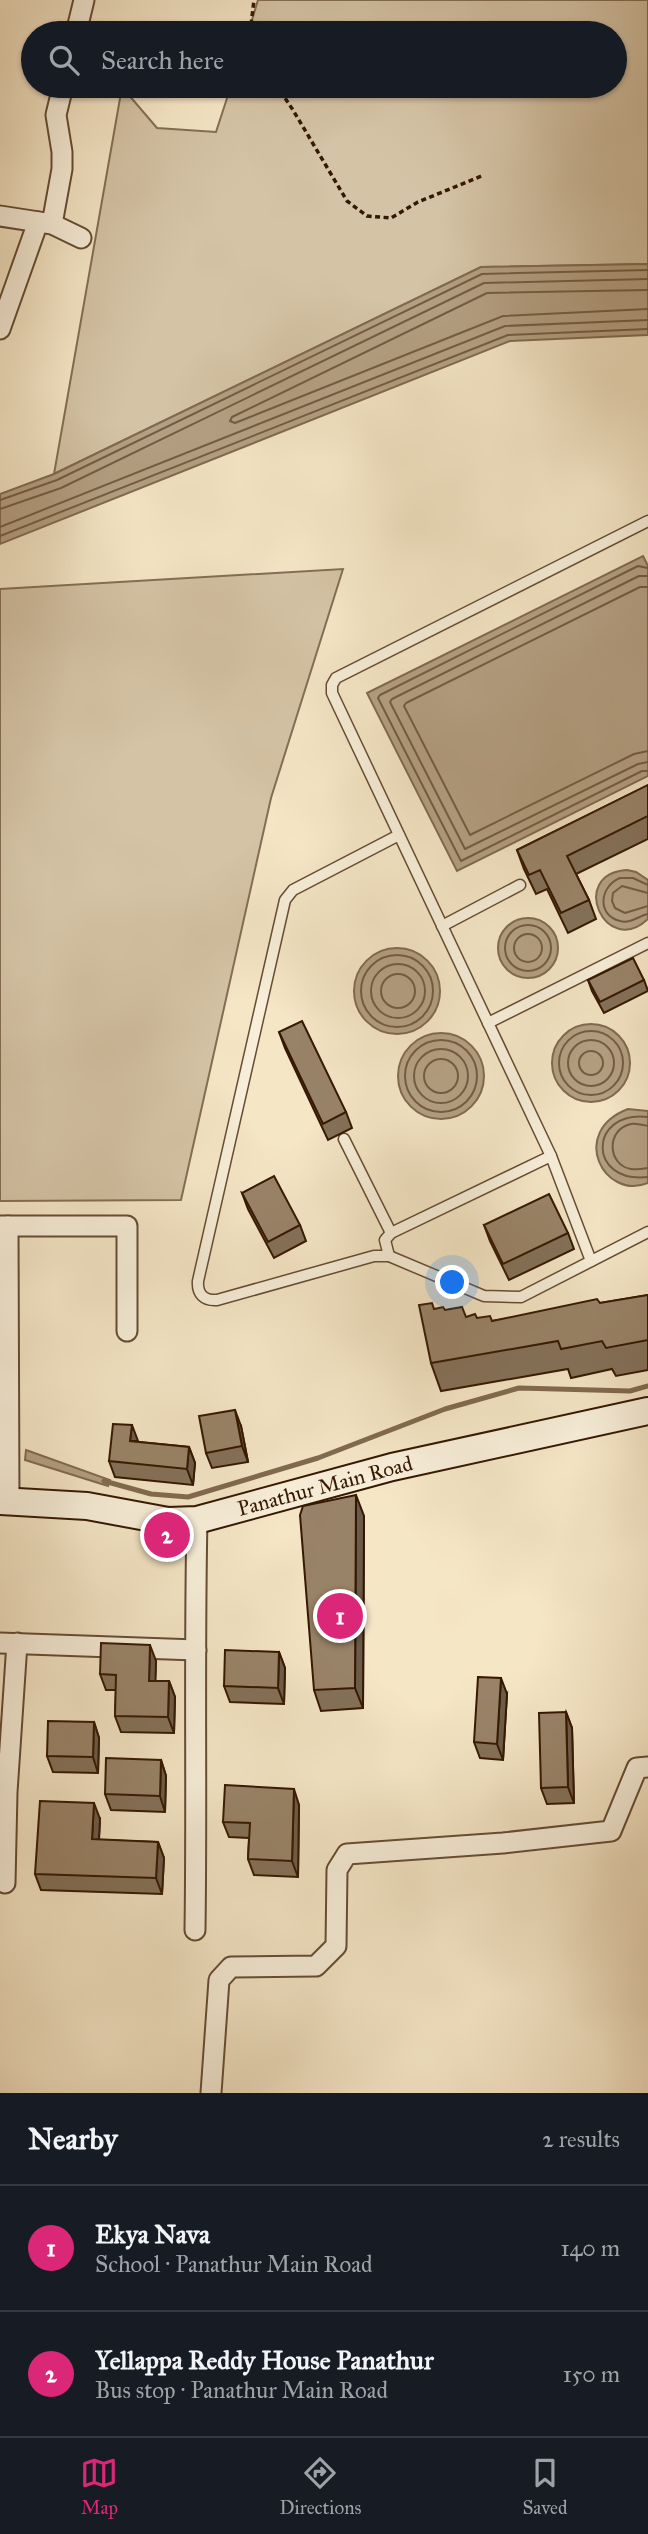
<!DOCTYPE html>
<meta charset="utf-8">
<style>
:root{--surface:#171b24;--page:#242831;--text:#f1f3f6;--muted:#9ea1a6;--line:#363941;--accent:#db2777}
body{margin:0;font-family:"IM FELL Great Primer",serif;background:var(--page);color:var(--text)}
.you{position:absolute;left:453px;top:1283px;width:24px;height:24px;margin:-18px;border:5px solid #fff;border-radius:50%;background:#1a73e8;box-shadow:0 0 0 10px #1a73e833}
.badge{display:grid;place-items:center;width:46px;height:46px;border-radius:50%;background:var(--accent);color:#fff;font-size:23px;font-weight:700}
.pin{position:absolute;translate:-50% -50%;border:4px solid #fff;box-shadow:0 2px 7px #0006}
.list{margin:0;padding:0;list-style:none}
h2{display:flex;justify-content:space-between;align-items:center;height:91px;margin:0;padding:0 28px;font-size:30px}
h2 small{font-size:23px;font-weight:400;color:var(--muted)}
.list li{display:grid;grid-template-columns:46px 1fr auto;gap:21px;align-items:center;box-sizing:border-box;height:126px;padding:0 28px;border-top:2px solid var(--line)}
.list b{display:block;font-size:26px;white-space:nowrap}
.list p{margin:0;font-size:23px;white-space:nowrap;color:var(--muted)}
.list em{font-size:23px;font-style:normal;color:var(--muted)}
.icon{flex:none;width:38px;height:38px;fill:none;stroke:currentColor;stroke-width:2;stroke-linecap:round;stroke-linejoin:round}
.map{position:relative;flex:none;width:648px;height:2093px;overflow:hidden}
.search{position:absolute;background:var(--surface);box-shadow:0 2px 5px #0004;left:21px;right:21px;top:21px;height:77px;display:flex;align-items:center;gap:18px;box-sizing:border-box;padding:0 24px;border-radius:38px;color:var(--muted);font-size:26px}
.sheet{height:343px;background:var(--surface)}
nav{display:flex;justify-content:space-around;align-items:center;box-sizing:border-box;height:98px;border-top:2px solid var(--line);background:var(--surface);font-size:19px;color:var(--muted)}
nav a{display:grid;justify-items:center;gap:4px}
nav .on{color:var(--accent)}
.map>svg:first-child{display:block}
.green{fill:#d4c3a5;stroke:#846e54;stroke-width:2}
.water{fill:#b4a083;stroke:#816a4f;stroke-width:2}
.lines{fill:none;stroke-linecap:round;stroke-linejoin:round}
.shore{stroke:#745c42;stroke-width:2}
.stream{stroke:#816a4f;stroke-width:5}
.lane-casing{stroke:#654c33;stroke-width:13}
.street-casing{stroke:#654c33;stroke-width:23}
.secondary-casing{stroke:#351802;stroke-width:30}
.path{stroke:#351802;stroke-width:3.5;stroke-dasharray:5 3.5;stroke-linecap:butt}
.lane{stroke:#f8efda;stroke-width:10}
.street{stroke:#f8efda;stroke-width:19}
.secondary{stroke:#f8efda;stroke-width:26}
.wall{fill:#847159;stroke:#351802;stroke-width:2}
.shaded-wall{fill:#6b5c49;stroke:#351802;stroke-width:2}
.building{fill:#998368;stroke:#351802;stroke-width:2}
.labels{text-anchor:middle;stroke-width:7;stroke-linejoin:round;paint-order:stroke}
.street-label{font-size:21px;fill:#351802;stroke:#f8efda}
</style>
<div class="map">
<svg width="648" height="2093" viewBox="0 0 648 2093">
<rect width="100%" height="100%" fill="#f5e6c6"/>
<filter id="stains"><feTurbulence type="fractalNoise" baseFrequency=".00286" numOctaves="4"/><feColorMatrix values="0 0 0 0 .2 0 0 0 0 .09 0 0 0 0 .02 0 0 0 .5 -.17"/></filter>
<radialGradient id="worn" r=".72"><stop offset=".6" stop-color="#630" stop-opacity="0"/><stop offset="1" stop-color="#630" stop-opacity=".3"/></radialGradient>
<g class="green">
<path d="M 258,0 L 648,0 L 648,264 L 481,267 L 54,474 L 122,87 L 157,128 L 216,132 L 231,86 L 615,86 L 615,33 L 248,33 Z"/>
<path d="M 343,569 L 271,798 L 181,1200 L 0,1201 L 0,589 Z"/>
</g>
<g class="water">
<path d="M 648,264 L 648,335 L 510,341 L 0,544 L 0,494 L 54,474 L 481,267 Z"/>
<path d="M 643,556 L 648,566 L 648,776 L 457,871 L 367,693 Z"/>
<path d="M 627,870 L 636,872 L 648,880 L 648,919 C 606,959 567,874 627,870 Z"/>
<circle cx="528" cy="948" r="30"/>
<circle cx="397" cy="991" r="43"/>
<circle cx="591" cy="1063" r="39"/>
<circle cx="441" cy="1076" r="43"/>
<path d="M 628,1109 L 648,1111 L 648,1183 C 604,1201 568,1132 628,1109 Z"/>
<path d="M 26,1450 L 110,1480 L 108,1486 L 25,1460 Z"/>
</g>
<g class="lines">
<g class="shore">
<path d="M 648,290 L 487,293 L 232,417 L 230,421 L 235,423 L 503,316 L 648,309"/>
<path d="M 0,500 L 57,480 L 482,274 L 648,270"/>
<path d="M 0,509 L 61,488 L 484,283 L 648,279"/>
<path d="M 0,527 L 505,326 L 648,320"/>
<path d="M 0,536 L 508,335 L 648,329"/>
<path d="M 648,568 L 638,566 L 380,695 L 378,698 L 461,861 L 642,771 L 648,771"/>
<path d="M 648,576 L 639,576 L 392,699 L 390,702 L 465,849 L 638,764 L 648,762"/>
<path d="M 648,587 L 640,587 L 406,703 L 404,706 L 470,835 L 634,754 L 648,751"/>
<path d="M 648,885 L 633,878 L 620,878 C 600,886 596,915 620,921 C 631,924 638,916 648,914"/>
<path d="M 648,893 L 622,886 L 613,893 L 612,901 L 615,908 L 625,913 L 648,906"/>
<circle cx="528" cy="948" r="23"/>
<circle cx="528" cy="948" r="14"/>
<circle cx="397" cy="991" r="36"/>
<circle cx="398" cy="991" r="27"/>
<circle cx="398" cy="991" r="17"/>
<circle cx="591" cy="1063" r="32"/>
<circle cx="441" cy="1076" r="36"/>
<circle cx="591" cy="1063" r="23"/>
<circle cx="441" cy="1076" r="27"/>
<circle cx="591" cy="1063" r="12"/>
<circle cx="441" cy="1076" r="17"/>
<path d="M 648,1117 C 588,1110 587,1184 648,1177"/>
<path d="M 648,1126 C 643,1125 636,1123 631,1124 C 606,1129 607,1165 631,1169 C 636,1170 642,1169 648,1168"/>
</g>
<path class="stream" d="M 104,1481 L 151,1494 L 188,1497 L 318,1458 L 445,1409 L 519,1388 L 630,1391 L 648,1386"/>
<defs>
<g id="lane">
<path d="M 399,835 L 293,890 L 285,900 L 198,1281 C 197,1294 204,1301 217,1300 L 374,1256 L 389,1256 L 484,1296 L 521,1297 L 648,1232"/>
<path d="M 442,926 L 520,885"/>
<path d="M 488,1023 L 648,943"/>
<path d="M 344,1139 L 391,1233"/>
<path d="M 389,1256 L 385,1240 L 391,1233 L 551,1156"/>
<path d="M 591,1261 L 551,1156 L 332,693 L 332,685 L 336,678 L 648,521"/>
</g>
<g id="street">
<path d="M 76,33 L 84,0"/>
<path d="M 0,216 L 52,224 L 81,238"/>
<path d="M 52,224 L 62,169 L 62,152 L 56,115 L 63,86"/>
<path d="M 0,329 L 38,222"/>
<path d="M 0,1226 L 127,1226 L 127,1331"/>
<path d="M 8,1226 L 9,1501"/>
<path d="M 0,1643 L 196,1650"/>
<path d="M 5,1883 L 7,1792 L 17,1643"/>
<path d="M 195,1930 C 197,1793 194,1657 197,1520"/>
<path d="M 211,2093 L 219,1980 L 231,1967 L 316,1966 L 336,1946 L 337,1870 L 347,1854 L 503,1843 L 611,1831 L 637,1768 L 648,1767"/>
</g>
<path id="secondary" d="M 0,1501 L 87,1506 L 168,1521 L 197,1520 L 392,1467 L 648,1411"/>
</defs>
<use href="#lane" class="lane-casing"/>
<use href="#street" class="street-casing"/>
<use href="#secondary" class="secondary-casing"/>
<g class="path">
<path d="M 250,33 L 254,0"/>
<path d="M 274,86 L 279,89 L 293,110 L 347,201 L 367,216 L 391,218 L 418,202 L 484,175"/>
</g>
<use href="#lane" class="lane"/>
<use href="#street" class="street"/>
<use href="#secondary" class="secondary"/>
</g>
<g class="wall">
<path d="M 648,785 L 648,839 L 576,874 L 589,900 L 596,919 L 568,933 L 547,889 L 536,894 L 524,869 L 517,850 Z"/>
<path d="M 588,980 L 644,980 L 648,991 L 604,1013 L 592,991 Z"/>
<path d="M 279,1032 L 346,1112 L 352,1128 L 328,1140 L 285,1048 Z"/>
<path d="M 242,1193 L 300,1225 L 306,1241 L 274,1258 L 248,1209 Z"/>
<path d="M 484,1225 L 568,1233 L 574,1249 L 509,1280 L 490,1241 Z"/>
<path d="M 648,1295 L 648,1370 L 616,1376 L 612,1369 L 571,1378 L 568,1369 L 441,1391 L 431,1363 L 434,1309 L 445,1310 L 466,1317 L 492,1321 Z"/>
<path d="M 241,1426 L 248,1462 L 212,1468 L 206,1453 Z"/>
<path d="M 138,1442 L 189,1447 L 195,1463 L 193,1485 L 115,1477 L 109,1461 Z"/>
<path d="M 364,1516 L 363,1708 L 321,1711 L 314,1690 Z"/>
<path d="M 279,1652 L 285,1668 L 284,1704 L 230,1702 L 224,1686 Z"/>
<path d="M 156,1661 L 155,1681 L 169,1681 L 175,1697 L 174,1733 L 121,1732 L 115,1716 L 116,1690 L 106,1690 L 100,1674 Z"/>
<path d="M 507,1694 L 503,1760 L 480,1758 L 474,1742 Z"/>
<path d="M 566,1712 L 572,1728 L 574,1803 L 547,1804 L 541,1788 Z"/>
<path d="M 94,1722 L 99,1738 L 98,1773 L 53,1772 L 47,1756 Z"/>
<path d="M 161,1760 L 166,1776 L 165,1812 L 111,1810 L 105,1794 Z"/>
<path d="M 299,1805 L 298,1877 L 254,1875 L 248,1859 L 249,1838 L 229,1837 L 223,1822 Z"/>
<path d="M 100,1819 L 99,1840 L 158,1842 L 164,1858 L 162,1894 L 41,1890 L 35,1874 Z"/>
</g>
<g class="shaded-wall">
<path d="M 235,1410 L 241,1426 L 248,1462 L 242,1446 Z"/>
<path d="M 132,1425 L 138,1441 L 130,1441 Z"/>
<path d="M 189,1447 L 195,1463 L 193,1485 L 187,1469 Z"/>
<path d="M 356,1495 L 364,1516 L 363,1708 L 355,1688 Z"/>
<path d="M 150,1645 L 156,1661 L 155,1697 L 149,1681 Z"/>
<path d="M 279,1652 L 285,1668 L 284,1704 L 278,1688 Z"/>
<path d="M 501,1678 L 507,1694 L 503,1760 L 497,1744 Z"/>
<path d="M 169,1681 L 175,1697 L 174,1733 L 168,1717 Z"/>
<path d="M 566,1712 L 572,1728 L 574,1803 L 568,1787 Z"/>
<path d="M 94,1722 L 99,1738 L 98,1773 L 93,1757 Z"/>
<path d="M 161,1760 L 166,1776 L 165,1812 L 160,1796 Z"/>
<path d="M 294,1789 L 299,1805 L 298,1877 L 292,1861 Z"/>
<path d="M 94,1803 L 100,1819 L 98,1855 L 92,1839 Z"/>
<path d="M 158,1842 L 164,1858 L 162,1894 L 156,1878 Z"/>
</g>
<g class="building">
<path d="M 648,785 L 648,816 L 567,856 L 589,900 L 561,913 L 540,870 L 529,875 L 517,850 Z"/>
<path d="M 633,958 L 644,980 L 600,1002 L 588,980 Z"/>
<path d="M 302,1021 L 346,1112 L 323,1124 L 279,1032 Z"/>
<path d="M 274,1176 L 300,1225 L 268,1242 L 242,1193 Z"/>
<path d="M 549,1194 L 568,1233 L 503,1264 L 484,1225 Z"/>
<path d="M 648,1295 L 648,1340 L 606,1348 L 602,1341 L 561,1349 L 558,1341 L 431,1363 L 419,1305 L 432,1303 L 434,1309 L 443,1307 L 445,1310 L 462,1307 L 466,1317 L 475,1314 L 477,1318 L 490,1316 L 492,1321 L 597,1299 L 600,1303 Z"/>
<path d="M 235,1410 L 242,1446 L 206,1453 L 199,1416 Z"/>
<path d="M 113,1424 L 132,1425 L 130,1441 L 189,1447 L 187,1469 L 109,1461 Z"/>
<path d="M 356,1495 L 355,1688 L 314,1690 L 300,1515 L 303,1506 Z"/>
<path d="M 101,1643 L 150,1645 L 149,1681 L 169,1681 L 168,1717 L 115,1716 L 116,1675 L 100,1674 Z"/>
<path d="M 225,1650 L 279,1652 L 278,1688 L 224,1686 Z"/>
<path d="M 478,1677 L 501,1678 L 497,1744 L 474,1742 Z"/>
<path d="M 566,1712 L 568,1787 L 541,1788 L 539,1713 Z"/>
<path d="M 48,1721 L 94,1722 L 93,1757 L 47,1756 Z"/>
<path d="M 106,1758 L 161,1760 L 160,1796 L 105,1794 Z"/>
<path d="M 225,1785 L 294,1789 L 292,1861 L 248,1859 L 250,1823 L 223,1822 Z"/>
<path d="M 40,1801 L 94,1803 L 92,1839 L 158,1842 L 156,1878 L 35,1874 Z"/>
</g>
<g class="labels">
<g class="street-label">
<text transform="translate(325 1486) rotate(-15)" y="7">Panathur Main Road</text>
</g>
</g>
<rect width="100%" height="100%" filter="url(#stains)"/>
<rect width="100%" height="100%" fill="url(#worn)"/>
</svg>
<div class="you"></div>
<div class="pin badge" style="left:340px;top:1616px">1</div>
<div class="pin badge" style="left:167px;top:1535px">2</div>
<div class="search"><svg class="icon" aria-label="search" viewBox="0 0 24 24"><circle cx="10" cy="10" r="6"/><path d="M15 15l6 6"/></svg>Search here</div>
</div>
<section class="sheet">
<h2>Nearby<small>2 results</small></h2>
<ul class="list">
<li><span class="badge">1</span><div><b>Ekya Nava</b><p>School · Panathur Main Road</p></div><em>140 m</em></li>
<li><span class="badge">2</span><div><b>Yellappa Reddy House Panathur</b><p>Bus stop · Panathur Main Road</p></div><em>150 m</em></li>
</ul>
</section>
<nav>
<a class="on"><svg class="icon" aria-label="map" viewBox="0 0 24 24"><path d="M3 6l6-2 6 2 6-2v14l-6 2-6-2-6 2zM9 4v14M15 6v14"/></svg>Map</a>
<a><svg class="icon" aria-label="directions" viewBox="0 0 24 24"><path d="M12 3l9 9-9 9-9-9zM9 14v-3h6M13 9l2 2-2 2"/></svg>Directions</a>
<a><svg class="icon" aria-label="saved" viewBox="0 0 24 24"><path d="M7 4h10v16l-5-4-5 4z"/></svg>Saved</a>
</nav>
